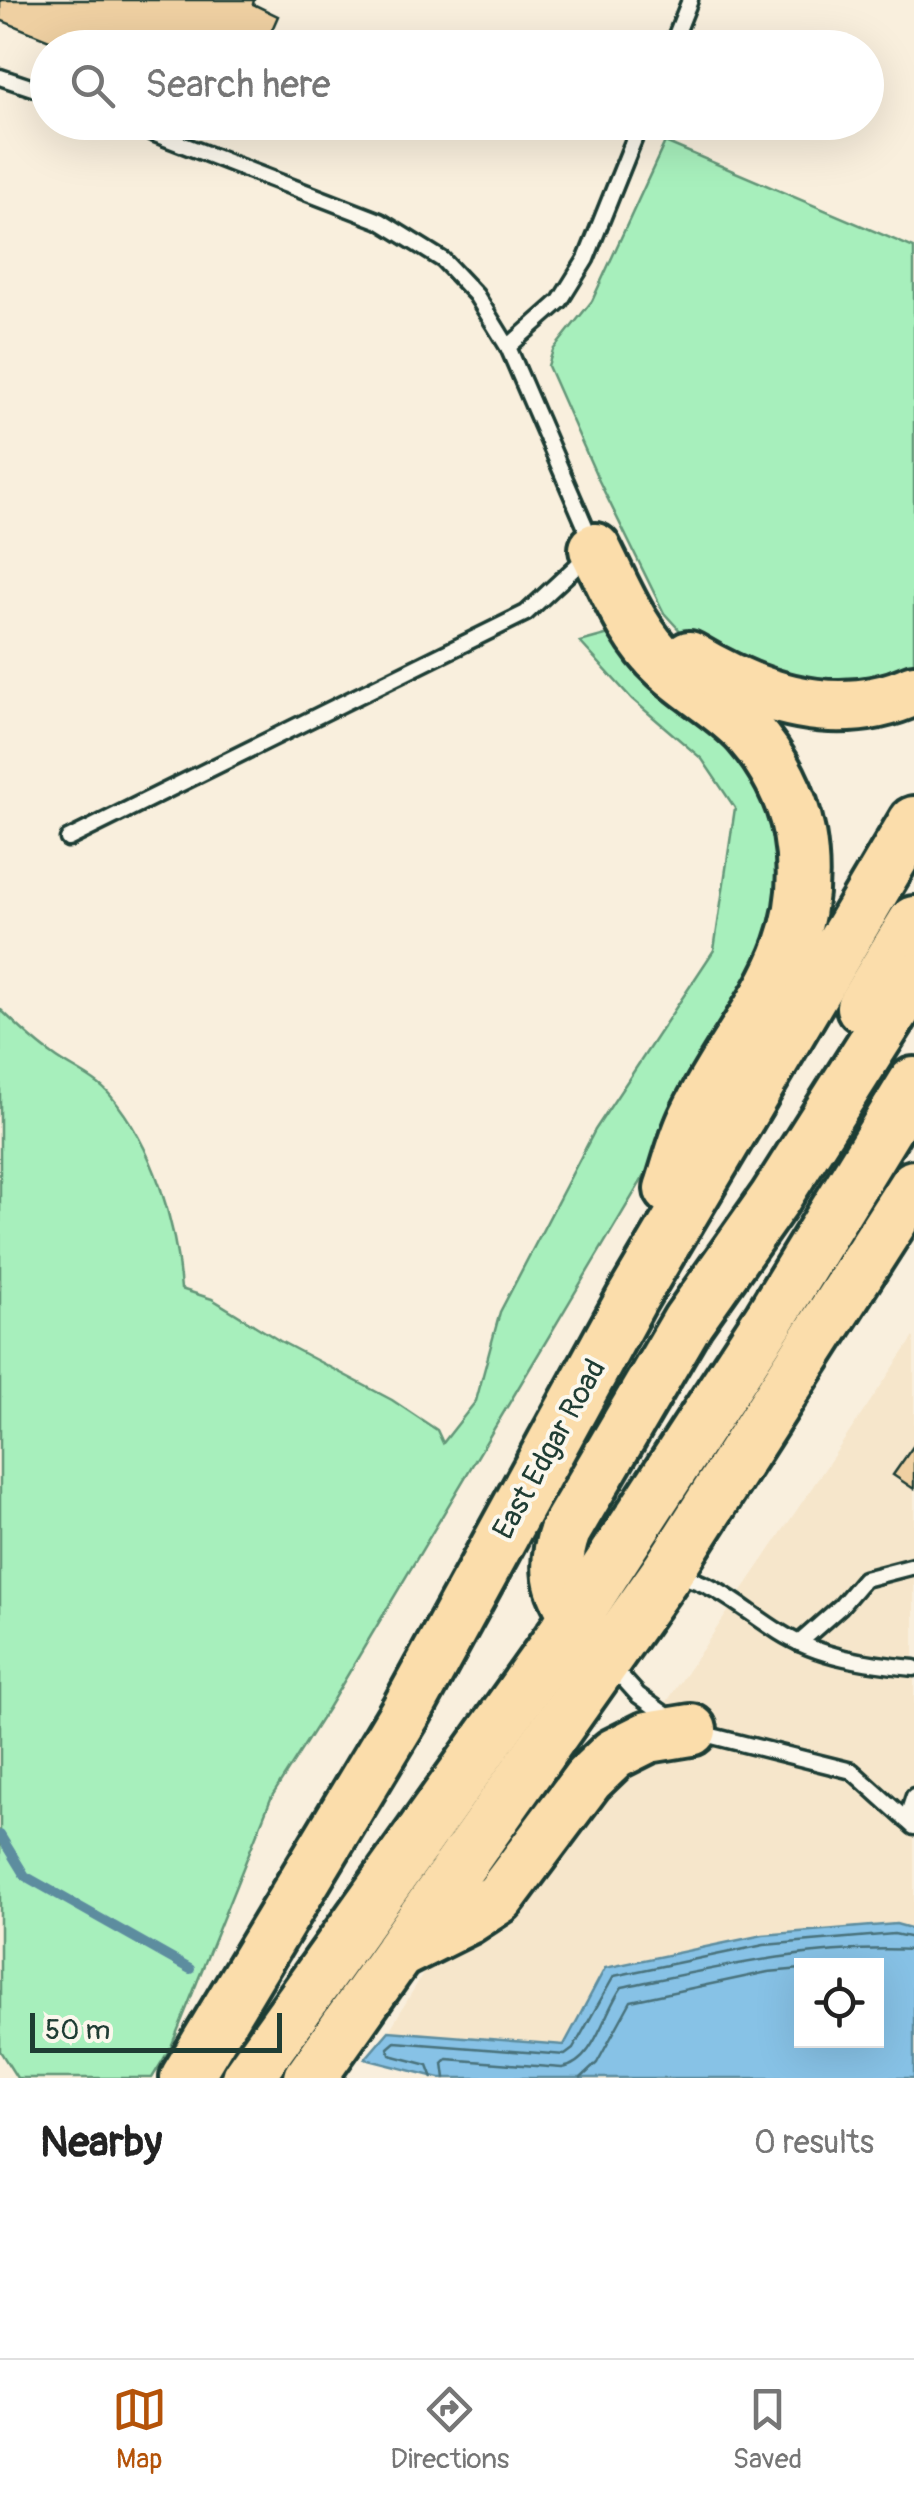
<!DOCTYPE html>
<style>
:root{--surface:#fff;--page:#f2f2f2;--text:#222;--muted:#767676;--line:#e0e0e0;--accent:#b45309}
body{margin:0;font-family:Pangolin,sans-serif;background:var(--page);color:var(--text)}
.controls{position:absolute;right:30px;bottom:30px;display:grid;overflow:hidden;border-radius:0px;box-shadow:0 10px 40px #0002}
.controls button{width:90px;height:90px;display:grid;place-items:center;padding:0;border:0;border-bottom:2px solid var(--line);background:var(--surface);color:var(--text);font:50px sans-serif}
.scale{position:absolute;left:30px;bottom:25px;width:252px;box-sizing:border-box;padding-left:10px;border:5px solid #1f3d34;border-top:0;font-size:28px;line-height:35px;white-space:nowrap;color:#1f3d34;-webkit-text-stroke:8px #fbf7ec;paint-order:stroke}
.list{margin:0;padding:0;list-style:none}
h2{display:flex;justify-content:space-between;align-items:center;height:130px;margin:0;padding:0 40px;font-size:42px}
h2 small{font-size:32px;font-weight:400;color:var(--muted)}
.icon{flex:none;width:55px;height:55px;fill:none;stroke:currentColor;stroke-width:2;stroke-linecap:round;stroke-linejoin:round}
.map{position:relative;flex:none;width:914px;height:2078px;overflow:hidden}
.search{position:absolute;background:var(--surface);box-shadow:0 10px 40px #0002;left:30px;right:30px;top:30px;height:110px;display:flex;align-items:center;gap:25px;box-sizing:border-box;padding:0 35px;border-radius:55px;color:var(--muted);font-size:38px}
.sheet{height:280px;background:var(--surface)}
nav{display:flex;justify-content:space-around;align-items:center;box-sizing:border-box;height:140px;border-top:2px solid var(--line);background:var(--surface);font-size:28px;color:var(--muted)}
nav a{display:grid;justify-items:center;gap:5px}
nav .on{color:var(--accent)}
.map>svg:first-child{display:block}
.built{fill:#f6e6cb}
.green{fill:#a7efbc;stroke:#639678;stroke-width:2.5}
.water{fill:#87c2e6;stroke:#5d8d9f;stroke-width:2.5;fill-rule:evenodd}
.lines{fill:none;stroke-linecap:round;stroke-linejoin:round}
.shore{stroke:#49727b;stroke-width:2.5}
.stream{stroke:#5d8d9f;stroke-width:10}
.building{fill:#efd0a2;stroke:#1f3d34;stroke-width:2.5}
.lane-casing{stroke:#1f3d34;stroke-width:21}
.highway-casing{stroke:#1f3d34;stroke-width:58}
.lane{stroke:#fbf7ec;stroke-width:14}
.highway{stroke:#fbddab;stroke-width:50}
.labels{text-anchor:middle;stroke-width:8;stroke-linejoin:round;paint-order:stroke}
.street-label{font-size:30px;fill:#1f3d34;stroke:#fbf7ec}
</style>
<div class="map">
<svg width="914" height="2078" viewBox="0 0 914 2078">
<rect width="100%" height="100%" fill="#f9efdd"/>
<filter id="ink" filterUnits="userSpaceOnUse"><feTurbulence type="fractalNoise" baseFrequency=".01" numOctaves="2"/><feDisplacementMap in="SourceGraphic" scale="20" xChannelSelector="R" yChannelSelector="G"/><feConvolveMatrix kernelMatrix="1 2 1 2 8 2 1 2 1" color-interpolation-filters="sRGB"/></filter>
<g filter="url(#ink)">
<path class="built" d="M 914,1337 L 914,1929 L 896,1924 L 564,2045 L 389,2031 L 427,1967 L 508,1918 L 601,1799 Z"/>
<g class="green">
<path d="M 665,142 L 914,248 L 914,671 L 808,688 L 685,636 L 664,613 L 599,481 L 548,366 L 553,350 L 592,301 Z"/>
<path d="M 635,627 L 785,789 L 775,956 L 328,1708 L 272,1796 L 171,2047 L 152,2078 L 17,2078 L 0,2051 L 0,1009 C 17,1025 34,1042 53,1055 C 70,1068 96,1078 110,1095 C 154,1147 176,1223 181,1289 L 212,1299 L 280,1341 L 392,1400 L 437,1430 L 443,1443 L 476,1401 L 500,1312 L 595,1130 L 714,950 L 735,808 L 702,759 L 632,699 L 580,642 Z"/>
</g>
<path class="water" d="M 896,1924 L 914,1929 L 914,2078 L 440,2078 L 365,2059 L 389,2031 L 564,2045 L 605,1968 L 763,1935 ZM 802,1966 L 876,1966 L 876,2040 L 802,2040 Z"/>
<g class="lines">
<g class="shore">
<path d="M 433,2078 L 428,2065 L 390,2055 L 388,2048 L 395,2042 L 565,2055 L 573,2049 L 614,1976 L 764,1945 L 894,1934 L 914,1938"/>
<path d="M 445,2078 L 443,2063 L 447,2059 L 562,2068 C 595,2063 604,2011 622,1987 C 719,1967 815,1945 914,1950"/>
<path d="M 581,2078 L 597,2063 L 631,2001 L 768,1972 L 802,1969"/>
</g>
<path class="stream" d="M 0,1835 L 25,1876 L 190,1969"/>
</g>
<g class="building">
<path d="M 0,0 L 254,0 L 253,4 L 278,16 L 264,48 L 69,48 L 0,20 Z"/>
<path d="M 914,1445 L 914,1489 L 893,1475 Z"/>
</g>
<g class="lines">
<defs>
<g id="lane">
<path d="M 671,48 L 690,0"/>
<path d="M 0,77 L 48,93"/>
<path d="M 508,347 L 560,301 L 586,259 L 641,122"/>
<path d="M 68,839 L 526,613 L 595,549 L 508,347 L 476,295 L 443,260 L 380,221 L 124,122"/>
<path d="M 677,1575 C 719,1585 744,1610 779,1632 C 818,1657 869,1664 914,1668"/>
<path d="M 799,1643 L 841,1606 L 864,1579 L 914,1566"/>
<path d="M 611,1665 L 638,1695 L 673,1720"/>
<path d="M 696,1732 L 852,1771 L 914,1827"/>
<path d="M 906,1820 L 914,1796"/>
</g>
<g id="highway">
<path d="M 595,549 C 615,588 633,635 666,665 C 691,689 724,706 748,732 C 773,760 792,796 799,833 C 821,955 744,1017 695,1117 C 684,1139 678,1165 670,1189"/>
<path d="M 689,657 C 757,698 838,725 914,690"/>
<path d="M 862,1007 L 914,922"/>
<path d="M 591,1637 C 564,1598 548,1579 565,1531 L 688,1321 L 775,1198 L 914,979"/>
<path d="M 403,1951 L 467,1919 L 499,1898 L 588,1779 L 614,1754 L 648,1737 L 691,1730"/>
<path d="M 186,2078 L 407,1710 L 631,1300 L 914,822"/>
<path d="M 247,2078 L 576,1616 L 770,1318 L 914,1083"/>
<path d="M 310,2078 L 667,1572 L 914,1186"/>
</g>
</defs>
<use href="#lane" class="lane-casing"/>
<use href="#highway" class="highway-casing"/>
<use href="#lane" class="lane"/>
<use href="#highway" class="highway"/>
</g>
</g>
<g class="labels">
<g class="street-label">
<text transform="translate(549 1449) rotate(-61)" y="10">East Edgar Road</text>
</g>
</g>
</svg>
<div class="controls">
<button><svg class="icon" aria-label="locate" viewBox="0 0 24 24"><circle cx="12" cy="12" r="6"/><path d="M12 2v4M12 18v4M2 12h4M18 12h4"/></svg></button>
</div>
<div class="scale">50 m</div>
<div class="search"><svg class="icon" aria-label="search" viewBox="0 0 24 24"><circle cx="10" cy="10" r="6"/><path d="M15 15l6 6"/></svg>Search here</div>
</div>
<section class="sheet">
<h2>Nearby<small>0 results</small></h2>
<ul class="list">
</ul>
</section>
<nav>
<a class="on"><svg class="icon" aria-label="map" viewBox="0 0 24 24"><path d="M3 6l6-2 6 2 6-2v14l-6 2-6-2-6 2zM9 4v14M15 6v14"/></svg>Map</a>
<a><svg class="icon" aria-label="directions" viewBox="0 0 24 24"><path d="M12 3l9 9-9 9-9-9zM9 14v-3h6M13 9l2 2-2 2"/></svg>Directions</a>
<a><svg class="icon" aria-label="saved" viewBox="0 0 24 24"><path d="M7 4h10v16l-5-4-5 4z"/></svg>Saved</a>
</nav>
